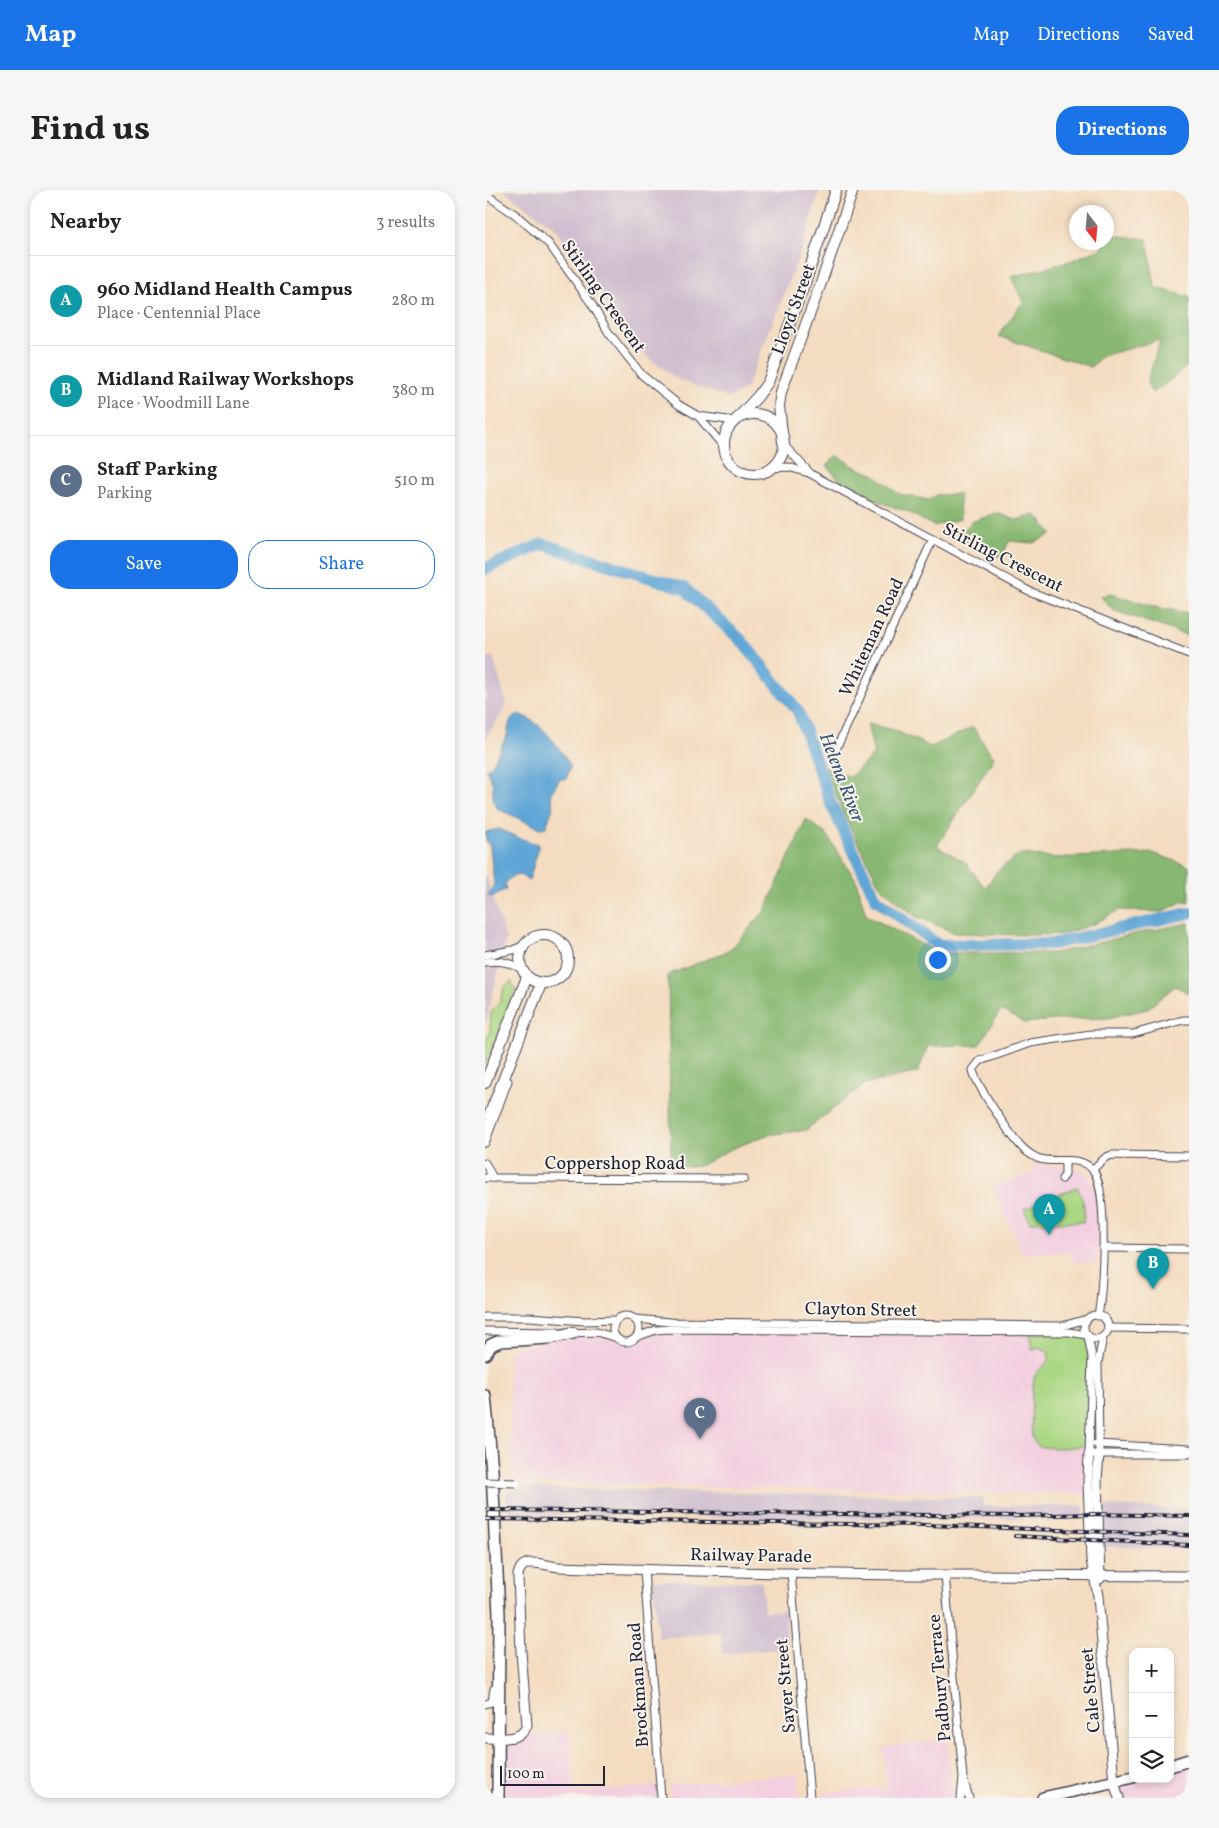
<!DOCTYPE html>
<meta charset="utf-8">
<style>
:root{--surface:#fff;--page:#f6f6f6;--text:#222;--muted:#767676;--line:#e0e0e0;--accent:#1a73e8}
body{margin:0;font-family:Vollkorn,serif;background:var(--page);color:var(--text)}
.controls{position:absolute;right:15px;bottom:15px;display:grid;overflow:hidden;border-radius:10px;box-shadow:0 2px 8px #0003}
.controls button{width:45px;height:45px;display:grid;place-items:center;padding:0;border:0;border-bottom:1px solid var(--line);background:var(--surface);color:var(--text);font:25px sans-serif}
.compass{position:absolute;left:584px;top:15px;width:45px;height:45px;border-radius:50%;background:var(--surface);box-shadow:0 2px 8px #0003;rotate:164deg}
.scale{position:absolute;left:15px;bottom:12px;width:105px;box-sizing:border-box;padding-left:5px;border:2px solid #22223b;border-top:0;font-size:14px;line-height:18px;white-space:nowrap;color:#22223b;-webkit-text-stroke:4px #f7f3e8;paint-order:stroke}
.you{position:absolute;left:452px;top:769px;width:18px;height:18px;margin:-12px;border:4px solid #fff;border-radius:50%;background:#1a73e8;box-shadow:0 0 0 8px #1a73e833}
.badge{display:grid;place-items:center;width:32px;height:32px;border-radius:50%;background:var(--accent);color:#fff;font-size:16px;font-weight:700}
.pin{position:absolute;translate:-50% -41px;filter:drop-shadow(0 1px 2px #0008)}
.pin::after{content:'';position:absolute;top:26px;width:18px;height:15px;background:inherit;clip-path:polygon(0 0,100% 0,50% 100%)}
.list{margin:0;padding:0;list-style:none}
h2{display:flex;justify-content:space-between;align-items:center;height:65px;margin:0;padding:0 20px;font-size:21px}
h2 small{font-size:16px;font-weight:400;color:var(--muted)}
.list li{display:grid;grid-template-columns:32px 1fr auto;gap:15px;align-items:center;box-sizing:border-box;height:90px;padding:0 20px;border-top:1px solid var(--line)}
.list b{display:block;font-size:19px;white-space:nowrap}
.list p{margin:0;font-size:16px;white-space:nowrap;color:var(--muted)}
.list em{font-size:16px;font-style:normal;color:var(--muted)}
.actions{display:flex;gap:10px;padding:15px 20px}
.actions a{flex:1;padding:11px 0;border:1px solid var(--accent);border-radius:20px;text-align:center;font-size:18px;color:var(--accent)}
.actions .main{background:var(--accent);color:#fff}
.icon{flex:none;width:28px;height:28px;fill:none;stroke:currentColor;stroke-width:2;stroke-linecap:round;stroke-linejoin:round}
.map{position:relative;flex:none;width:704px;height:1608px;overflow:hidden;border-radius:20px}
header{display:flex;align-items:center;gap:30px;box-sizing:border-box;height:70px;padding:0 25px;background:var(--accent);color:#fff}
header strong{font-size:24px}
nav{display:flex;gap:28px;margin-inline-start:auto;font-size:18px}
.intro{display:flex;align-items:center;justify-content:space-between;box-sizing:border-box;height:120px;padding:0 30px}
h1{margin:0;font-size:35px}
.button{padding:12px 22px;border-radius:20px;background:var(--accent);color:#fff;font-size:18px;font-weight:700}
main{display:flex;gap:30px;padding:0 30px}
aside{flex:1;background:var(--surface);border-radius:20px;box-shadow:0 2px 8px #0003}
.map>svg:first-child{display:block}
.built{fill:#f3cfe0}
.industrial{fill:#cfbdcf}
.green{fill:#aad783;stroke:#667c5f}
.forest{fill:#87b871;stroke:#546d56}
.water{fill:#5fa6d6;stroke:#406488}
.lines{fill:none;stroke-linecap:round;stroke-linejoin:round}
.river{stroke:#5fa6d6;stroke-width:12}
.minor-casing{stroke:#423e4f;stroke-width:9}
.tertiary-casing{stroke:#423e4f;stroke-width:11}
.secondary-casing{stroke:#423e4f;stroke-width:12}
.primary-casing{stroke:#423e4f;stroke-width:14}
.trunk-casing{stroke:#423e4f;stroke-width:14}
.minor{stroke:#fff;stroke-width:7}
.tertiary{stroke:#fff;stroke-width:9}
.secondary{stroke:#fff;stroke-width:10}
.primary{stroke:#fff;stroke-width:11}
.trunk{stroke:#fff;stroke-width:11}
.rail-casing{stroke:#22223b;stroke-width:4}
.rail{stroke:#f7f3e8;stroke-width:2;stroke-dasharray:5.5;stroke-linecap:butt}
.minor-bridge-casing{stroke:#423e4f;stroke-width:9;stroke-linecap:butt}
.minor-bridge{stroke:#fff;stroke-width:7}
.labels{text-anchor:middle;stroke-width:4;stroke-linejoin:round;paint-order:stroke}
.street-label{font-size:18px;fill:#22223b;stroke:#f7f3e8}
.water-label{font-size:19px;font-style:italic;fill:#3a5779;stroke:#f7f3e8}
</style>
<header>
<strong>Map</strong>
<nav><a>Map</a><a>Directions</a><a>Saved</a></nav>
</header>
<div class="intro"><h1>Find us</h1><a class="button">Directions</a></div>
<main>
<aside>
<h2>Nearby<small>3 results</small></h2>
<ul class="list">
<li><span class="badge" style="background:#0f9aa8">A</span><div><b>960 Midland Health Campus</b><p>Place · Centennial Place</p></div><em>280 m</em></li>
<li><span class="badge" style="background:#0f9aa8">B</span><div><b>Midland Railway Workshops</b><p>Place · Woodmill Lane</p></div><em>380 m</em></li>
<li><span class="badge" style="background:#5c6f8a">C</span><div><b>Staff Parking</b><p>Parking</p></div><em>510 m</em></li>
</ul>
<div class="actions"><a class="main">Save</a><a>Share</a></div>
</aside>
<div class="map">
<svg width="704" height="1608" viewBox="0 0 704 1608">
<rect width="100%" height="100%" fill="#f7f3e8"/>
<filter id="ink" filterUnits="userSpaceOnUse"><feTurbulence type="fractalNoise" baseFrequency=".02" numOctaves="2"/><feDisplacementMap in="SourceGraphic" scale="10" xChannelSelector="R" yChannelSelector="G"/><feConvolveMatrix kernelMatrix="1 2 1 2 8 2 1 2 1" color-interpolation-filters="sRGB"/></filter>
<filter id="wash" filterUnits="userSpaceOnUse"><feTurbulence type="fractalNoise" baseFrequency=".0096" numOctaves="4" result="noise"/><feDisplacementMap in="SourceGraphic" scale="20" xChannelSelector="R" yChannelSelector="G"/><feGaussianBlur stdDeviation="1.12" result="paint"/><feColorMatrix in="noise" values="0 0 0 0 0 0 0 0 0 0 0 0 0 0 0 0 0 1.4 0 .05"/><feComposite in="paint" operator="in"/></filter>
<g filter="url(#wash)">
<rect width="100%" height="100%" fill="#f4dcc0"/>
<g class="built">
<path d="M 550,973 L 563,976 L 593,979 L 603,985 L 610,1002 L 614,1065 L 611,1071 L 606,1073 L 587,1072 L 587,1063 L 538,1063 L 507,997 L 549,982 Z"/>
<path d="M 171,1140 L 602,1145 L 604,1304 L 31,1293 L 27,1284 L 23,1161 L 88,1143 L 129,1147 L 134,1150 L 141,1152 Z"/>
<path d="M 84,1540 L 89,1602 L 175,1596 L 176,1608 L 13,1608 L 14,1548 Z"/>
<path d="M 463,1550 L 467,1608 L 338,1608 L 338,1603 L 402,1598 L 398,1557 Z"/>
<path d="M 704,1575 L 704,1608 L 637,1608 L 637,1597 L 659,1589 L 685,1589 L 685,1581 Z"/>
<path d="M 313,1584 L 315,1608 L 185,1608 L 184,1595 Z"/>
</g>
<g class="industrial">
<path d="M 18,0 L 335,0 L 317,59 L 261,199 L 243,208 L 192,189 L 153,160 L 70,38 Z"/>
<path d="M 8,466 L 22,515 L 0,549 L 0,469 Z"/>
<path d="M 0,683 L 21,750 L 0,836 Z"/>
<path d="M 38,1298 L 498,1308 L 498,1316 L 599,1316 L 599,1328 L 328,1329 L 23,1323 L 21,1301 Z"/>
<path d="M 615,1316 L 704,1319 L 704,1359 L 616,1356 Z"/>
<path d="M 168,1390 L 277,1392 L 279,1422 L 300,1420 L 303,1458 L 238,1464 L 236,1443 L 173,1448 Z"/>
</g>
<g class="green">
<path d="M 27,791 L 27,795 L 31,799 L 0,876 L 0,853 L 5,842 L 6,822 L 15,812 L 19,797 Z"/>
<path d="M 592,997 C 598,1009 601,1019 598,1032 L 545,1032 L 539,1019 Z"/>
<path d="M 584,1142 L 603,1146 L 605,1255 C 588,1257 570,1260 553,1256 C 550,1253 547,1249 547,1245 C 546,1236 546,1193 550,1186 C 553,1179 563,1175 564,1167 C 564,1159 556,1157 550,1158 L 548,1161 L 544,1144 Z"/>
</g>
<g class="forest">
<path d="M 626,45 L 662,49 L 670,97 L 704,107 L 704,174 L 687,189 L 667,203 L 662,193 L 675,150 L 617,166 L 606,177 L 513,146 L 538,112 L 526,87 L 579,73 L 616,59 Z"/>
<path d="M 352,265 L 368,276 L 390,285 L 414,304 L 444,310 L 451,305 L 474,304 L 475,329 L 449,336 L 423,322 L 395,312 L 352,288 L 342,276 Z"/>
<path d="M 512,323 L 531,330 L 551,325 L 567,344 L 548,353 L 524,351 L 517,367 L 483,356 L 478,342 L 486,332 Z"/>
<path d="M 625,404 L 674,418 L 704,423 L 704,446 L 628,420 L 616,407 Z"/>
<path d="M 382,534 L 409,540 L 446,557 L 488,537 L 509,568 L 452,656 L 480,672 L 500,698 L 514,679 L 536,664 L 571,668 L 668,663 L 704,676 L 704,712 L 698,711 L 677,722 L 634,720 L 609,734 L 578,744 L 545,745 L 470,743 L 430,726 L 395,696 L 358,623 L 340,577 L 365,587 L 389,564 Z"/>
<path d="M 321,629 L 341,644 L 371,690 L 381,725 L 453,763 L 570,763 L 654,743 L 704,733 L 704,803 L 690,796 L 662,819 L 623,828 L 569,830 L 540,833 L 516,820 L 494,855 L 443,856 L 433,882 L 380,894 L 321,940 L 282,945 L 246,959 L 215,976 L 186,977 L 183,785 L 245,760 L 280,721 Z"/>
</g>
<g class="water">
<path d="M 32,524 C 58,531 71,555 86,576 L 81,589 L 75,589 L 66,603 L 68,618 L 61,637 L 55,638 L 13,619 L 8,610 L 8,594 L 1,579 L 6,577 L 22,545 L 25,531 Z"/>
<path d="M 14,639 L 34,648 L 53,654 L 53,660 L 44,690 C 35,683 26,684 20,694 L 21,700 L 15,702 L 9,707 L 4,706 L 9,694 L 5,656 L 1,650 L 1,642 Z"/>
</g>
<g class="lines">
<path class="river" d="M 0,379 L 57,354 L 199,398 L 256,450 L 313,521 L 346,614 L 391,709 L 453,755 L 567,754 L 704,723"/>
</g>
</g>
<g filter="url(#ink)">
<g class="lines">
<defs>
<g id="minor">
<path d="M 0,4 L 31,25 L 64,54 L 106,113 L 124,143 L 157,185 L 194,215 L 213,226 L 239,257"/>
<path d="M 213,226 L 250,231"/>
<path d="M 298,254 L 324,282"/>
<path d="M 286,278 L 303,277 L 324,283 L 544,401 L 704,464"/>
<path d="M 352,557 L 448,349"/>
<path d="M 0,765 L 28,760 L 40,755"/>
<path d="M 0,772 C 14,770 25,772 37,779"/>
<path d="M 0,953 L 23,891"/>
<path d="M 0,973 L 8,988"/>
<path d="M 608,979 L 621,967 L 627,965 L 704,966"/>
<path d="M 0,988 L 259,989"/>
<path d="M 577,989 L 580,985 L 580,971"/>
<path d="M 618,1058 L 704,1059"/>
<circle cx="611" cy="1137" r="12"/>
<circle cx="141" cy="1139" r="13"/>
<path d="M 613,1126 C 618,1101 624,995 607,979 C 593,964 569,975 552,968 C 546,965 539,960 534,954 C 523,941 491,895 488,880 L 495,871 L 545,853 L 606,844 L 648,844 L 698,830 L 704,830"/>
<path d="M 0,1127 L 44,1127 L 100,1131 L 130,1130"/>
<path d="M 149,1129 L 186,1132 L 577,1136 L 602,1129"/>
<path d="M 623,1138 L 704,1139"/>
<path d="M 0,1141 L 72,1142"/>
<path d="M 85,1143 L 111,1142 L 129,1147"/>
<path d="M 603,1146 L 607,1167 L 604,1264 L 704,1264"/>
<path d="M 151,1147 L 171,1140 L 185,1139 L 584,1142 L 602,1145"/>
<path d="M 611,1254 L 704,1259"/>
<path d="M 614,1264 L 613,1173 L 618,1147"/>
<path d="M 159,1380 L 176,1608"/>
<path d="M 306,1382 L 325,1608"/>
<path d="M 460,1385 L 478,1588 L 476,1608"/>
<path d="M 0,1514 L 7,1512 L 9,1499"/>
<path d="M 479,1591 L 484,1608"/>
</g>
<g id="tertiary">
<path d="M 604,1264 L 603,1291 L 606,1370 L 613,1406 L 629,1592 L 634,1608"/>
<path d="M 614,1264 L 612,1290 L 615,1389"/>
<path d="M 0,1548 C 14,1548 37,1552 42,1535 L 36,1462 L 33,1386 C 36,1364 60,1376 74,1377 C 203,1381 332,1385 461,1385 C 542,1385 623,1385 704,1386"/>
</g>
<g id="secondary">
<circle cx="269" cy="254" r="30"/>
<path d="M 251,230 L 273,206 L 283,192 L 321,90 L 351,0"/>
<path d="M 298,252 L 294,216 L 296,202 L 336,93 L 368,0"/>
<circle cx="59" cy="769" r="24"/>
<path d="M 0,893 L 42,787"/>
<path d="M 0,936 L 56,794"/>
</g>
<g id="primary">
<path d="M 0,1164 L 6,1155 L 15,1151 L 64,1148 L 88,1143"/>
<path d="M 0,1206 L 7,1280 L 14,1424 L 13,1608"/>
<path d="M 0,1607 L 0,1608"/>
</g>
<g id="trunk">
<path d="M 685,1576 L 704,1570"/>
<path d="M 558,1608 L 648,1587"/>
</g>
</defs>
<use href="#minor" class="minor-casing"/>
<use href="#tertiary" class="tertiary-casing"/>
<use href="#secondary" class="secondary-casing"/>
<use href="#primary" class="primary-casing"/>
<use href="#trunk" class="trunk-casing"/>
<use href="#minor" class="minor"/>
<use href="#tertiary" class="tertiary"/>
<use href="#secondary" class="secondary"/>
<use href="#primary" class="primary"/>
<use href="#trunk" class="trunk"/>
<defs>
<g id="rail">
<path d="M 0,1320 L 530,1326 L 608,1324 L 704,1326"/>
<path d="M 0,1329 L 442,1335 L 704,1345"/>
<path d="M 530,1346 L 704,1355"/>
</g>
</defs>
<use href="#rail" class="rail-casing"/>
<use href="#rail" class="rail"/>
<defs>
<path id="minor-bridge" d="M 0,1292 L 31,1293"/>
</defs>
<use href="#minor-bridge" class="minor-bridge-casing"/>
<use href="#minor-bridge" class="minor-bridge"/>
</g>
</g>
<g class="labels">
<g class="street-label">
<text transform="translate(119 106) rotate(55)" y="6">Stirling Crescent</text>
<text transform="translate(308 119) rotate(-70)" y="6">Lloyd Street</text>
<text transform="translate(518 367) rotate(27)" y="6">Stirling Crescent</text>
<text transform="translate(386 447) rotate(-65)" y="6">Whiteman Road</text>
<text x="130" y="979">Coppershop Road</text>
<text transform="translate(376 1119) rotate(1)" y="6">Clayton Street</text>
<text transform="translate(266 1365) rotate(1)" y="6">Railway Parade</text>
<text transform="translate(454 1488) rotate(-95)" y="6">Padbury Terrace</text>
<text transform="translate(153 1495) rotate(-94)" y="6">Brockman Road</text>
<text transform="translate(300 1496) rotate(-95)" y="6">Sayer Street</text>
<text transform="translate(605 1500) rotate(-95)" y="6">Cale Street</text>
</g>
<g class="water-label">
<text transform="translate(358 587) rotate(69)" y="7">Helena River</text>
</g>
</g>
</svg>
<div class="controls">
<button>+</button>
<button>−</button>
<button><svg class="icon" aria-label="layers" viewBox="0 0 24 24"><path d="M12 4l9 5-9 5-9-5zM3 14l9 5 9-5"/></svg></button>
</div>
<svg class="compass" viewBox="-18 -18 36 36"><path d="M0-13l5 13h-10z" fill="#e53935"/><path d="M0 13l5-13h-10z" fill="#767676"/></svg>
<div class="scale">100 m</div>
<div class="you"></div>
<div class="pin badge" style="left:564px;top:1045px;background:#0f9aa8">A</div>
<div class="pin badge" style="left:668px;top:1099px;background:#0f9aa8">B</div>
<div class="pin badge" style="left:215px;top:1249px;background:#5c6f8a">C</div>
</div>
</main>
